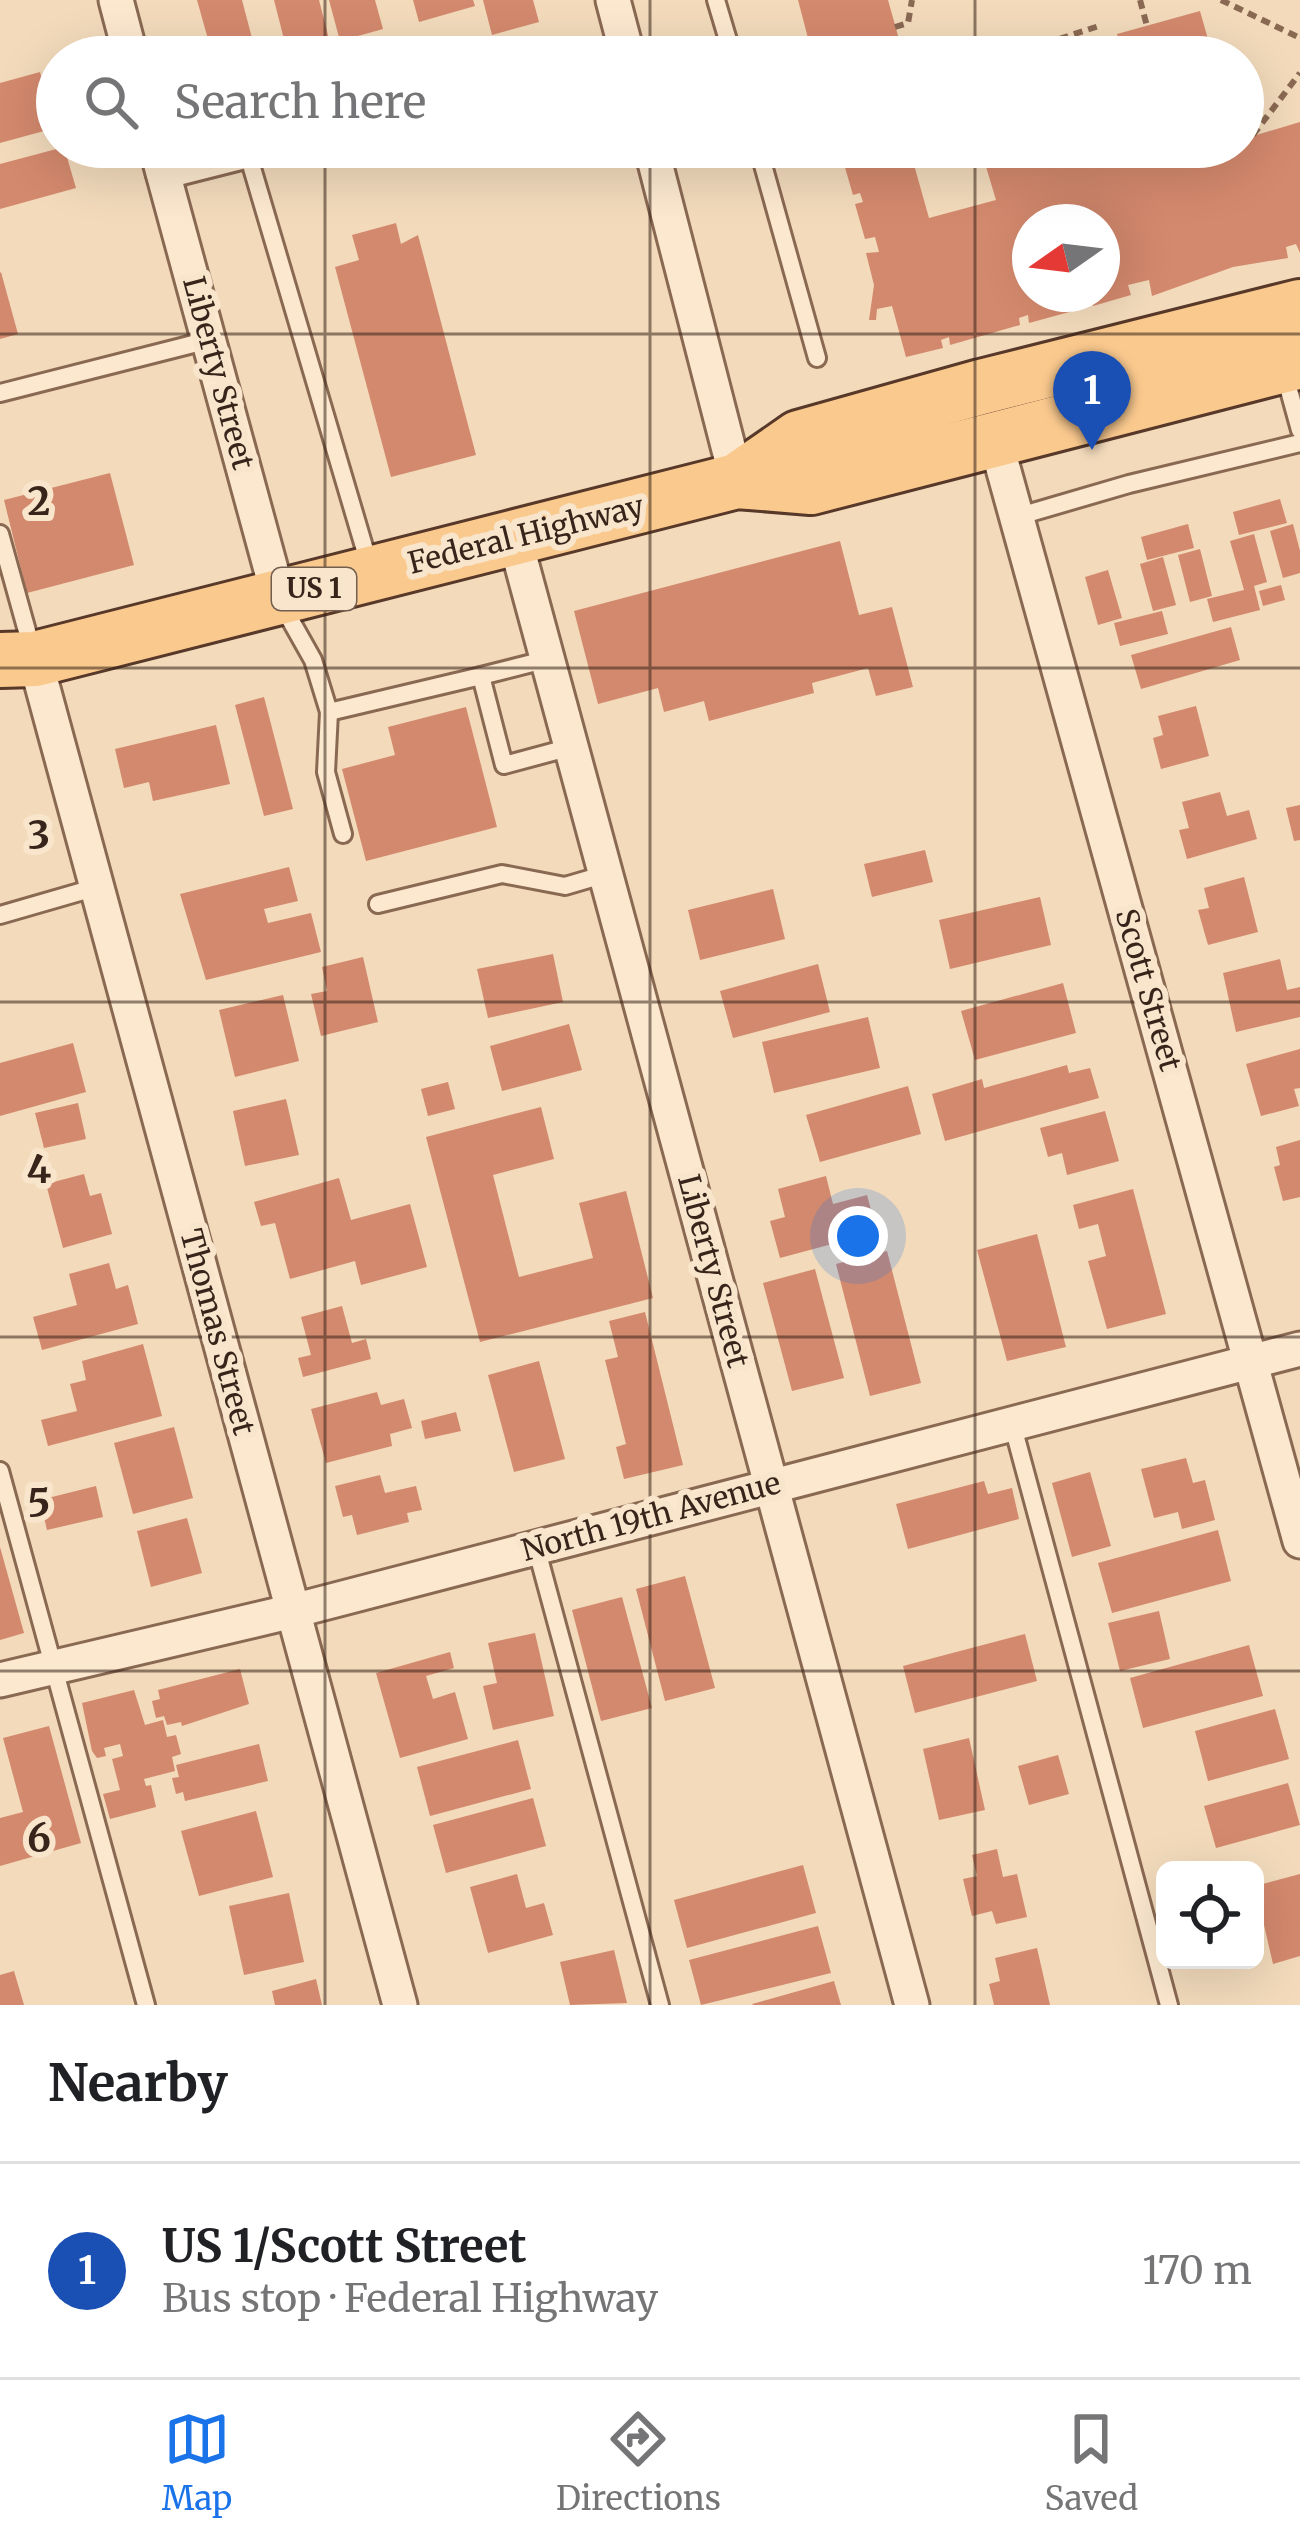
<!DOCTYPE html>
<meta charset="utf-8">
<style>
:root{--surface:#fff;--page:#f6f6f6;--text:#202124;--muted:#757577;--line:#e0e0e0;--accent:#1a73e8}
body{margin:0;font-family:Merriweather,serif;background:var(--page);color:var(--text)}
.controls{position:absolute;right:36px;bottom:36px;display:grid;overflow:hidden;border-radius:18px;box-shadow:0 12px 48px #0002}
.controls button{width:108px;height:108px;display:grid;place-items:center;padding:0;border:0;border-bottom:3px solid var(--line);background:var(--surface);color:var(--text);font:60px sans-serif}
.compass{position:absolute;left:1012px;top:204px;width:108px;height:108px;border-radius:50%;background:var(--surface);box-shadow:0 12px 48px #0002;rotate:256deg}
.you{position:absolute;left:858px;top:1236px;width:42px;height:42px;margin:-30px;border:9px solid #fff;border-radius:50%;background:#1a73e8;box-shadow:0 0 0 18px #1a73e833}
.badge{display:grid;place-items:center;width:78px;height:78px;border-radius:50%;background:var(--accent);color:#fff;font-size:39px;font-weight:700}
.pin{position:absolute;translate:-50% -99px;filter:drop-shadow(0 3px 6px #0008)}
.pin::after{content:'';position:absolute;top:63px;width:42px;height:36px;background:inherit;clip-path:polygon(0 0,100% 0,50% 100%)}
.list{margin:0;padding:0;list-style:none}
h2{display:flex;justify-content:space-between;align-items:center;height:156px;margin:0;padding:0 48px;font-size:51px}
h2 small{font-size:39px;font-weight:400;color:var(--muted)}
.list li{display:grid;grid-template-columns:78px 1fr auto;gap:36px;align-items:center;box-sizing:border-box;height:216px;padding:0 48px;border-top:3px solid var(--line)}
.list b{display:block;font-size:45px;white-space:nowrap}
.list p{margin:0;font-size:39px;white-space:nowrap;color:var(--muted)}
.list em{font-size:39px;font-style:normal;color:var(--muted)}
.icon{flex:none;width:66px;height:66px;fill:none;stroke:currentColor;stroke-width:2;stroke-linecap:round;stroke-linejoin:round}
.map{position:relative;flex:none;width:1300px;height:2005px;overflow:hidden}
.search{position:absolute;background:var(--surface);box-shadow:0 12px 48px #0002;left:36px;right:36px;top:36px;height:132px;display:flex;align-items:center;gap:30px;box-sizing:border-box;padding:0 42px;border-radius:66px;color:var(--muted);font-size:45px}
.sheet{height:372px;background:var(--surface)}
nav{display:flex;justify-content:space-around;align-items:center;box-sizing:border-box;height:168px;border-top:3px solid var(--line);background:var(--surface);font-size:33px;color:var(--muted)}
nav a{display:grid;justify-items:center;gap:6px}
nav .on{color:var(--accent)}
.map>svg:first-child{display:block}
.building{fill:#d3896d;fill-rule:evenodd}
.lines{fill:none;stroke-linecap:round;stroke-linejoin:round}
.service-casing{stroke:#8a6953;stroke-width:22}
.minor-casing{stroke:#8a6953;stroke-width:39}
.primary-casing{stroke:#573829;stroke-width:60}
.path{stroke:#8a6953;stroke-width:6;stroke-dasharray:9 6;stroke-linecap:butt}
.service{stroke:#fce8cf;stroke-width:16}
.minor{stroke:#fce8cf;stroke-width:33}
.primary{stroke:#fac98e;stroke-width:54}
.grid{fill:none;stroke:#38241a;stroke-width:3;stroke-opacity:0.55}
.labels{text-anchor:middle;stroke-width:12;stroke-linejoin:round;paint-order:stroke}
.shield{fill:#f8e5cb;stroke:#725e4f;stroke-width:3}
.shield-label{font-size:27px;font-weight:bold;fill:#38241a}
.street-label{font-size:30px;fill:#38241a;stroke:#f8e5cb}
.grid-label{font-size:39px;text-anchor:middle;font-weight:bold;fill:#38241a;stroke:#f8e5cb;stroke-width:12;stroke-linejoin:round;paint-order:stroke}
</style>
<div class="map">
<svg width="1300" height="2005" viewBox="0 0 1300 2005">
<rect width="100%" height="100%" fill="#f2dabb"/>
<g class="building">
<path d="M 197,0 L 242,0 L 257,57 L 213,57 Z"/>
<path d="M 274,0 L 319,0 L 330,43 L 288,55 Z"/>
<path d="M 329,0 L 375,0 L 383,29 L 340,41 Z"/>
<path d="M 413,0 L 473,0 L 475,6 L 419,22 Z"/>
<path d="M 483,0 L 533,0 L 539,22 L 492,35 Z"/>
<path d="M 798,0 L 888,0 L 904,57 L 823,57 L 818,41 L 809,42 Z"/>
<path d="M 1200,11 L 1213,57 L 1106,57 L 1105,52 L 1120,48 L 1117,34 Z"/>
<path d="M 40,72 L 55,128 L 0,143 L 0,83 Z"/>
<path d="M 1300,122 L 1300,253 L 1296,244 L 1286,247 L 1288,258 L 1233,267 L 1152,296 L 1149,280 L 1128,285 L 1131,295 L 1093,306 L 1091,297 L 1082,299 L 1084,308 L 1029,323 L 1028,315 L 1019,318 L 1020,325 L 950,345 L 949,337 L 941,340 L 943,348 L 906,357 L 892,306 L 877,309 L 876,320 L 869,320 L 874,285 L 866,253 L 879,252 L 875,237 L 865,239 L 855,204 L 863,202 L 860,193 L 853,195 L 839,147 L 909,147 L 929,218 L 996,200 L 981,150 L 989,147 L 1243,147 L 1243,139 ZM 1030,222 L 1102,222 L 1102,294 L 1030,294 Z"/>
<path d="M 64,147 L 76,188 L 0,209 L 0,164 Z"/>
<path d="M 396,223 L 401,244 L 418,235 L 476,455 L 391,477 L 335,267 L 359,260 L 352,235 Z"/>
<path d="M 1,272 L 18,334 L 0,339 L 0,273 Z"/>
<path d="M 110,473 L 134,565 L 27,593 L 4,500 Z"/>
<path d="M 1280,499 L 1287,523 L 1239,535 L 1233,512 Z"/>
<path d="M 1188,524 L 1194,548 L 1147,560 L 1141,537 Z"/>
<path d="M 1293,524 L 1300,551 L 1300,573 L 1283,578 L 1270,531 Z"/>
<path d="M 1254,534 L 1267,582 L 1254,586 L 1260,610 L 1213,622 L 1207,599 L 1244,590 L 1230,541 Z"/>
<path d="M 840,541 L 859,615 L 892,607 L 913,687 L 876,696 L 868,668 L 812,683 L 814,693 L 709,721 L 704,701 L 664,712 L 658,688 L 598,704 L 574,611 Z"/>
<path d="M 1200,549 L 1212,596 L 1190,602 L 1178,555 Z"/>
<path d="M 1163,557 L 1176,605 L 1153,611 L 1140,564 Z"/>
<path d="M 1108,570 L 1122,618 L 1098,625 L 1085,577 Z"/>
<path d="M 1281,585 L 1285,600 L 1263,606 L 1259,591 Z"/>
<path d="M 1162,611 L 1168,634 L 1120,646 L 1114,623 Z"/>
<path d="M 1231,627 L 1240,660 L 1141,689 L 1131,655 Z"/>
<path d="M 264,697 L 293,809 L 264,816 L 235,705 Z"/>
<path d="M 1196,706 L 1209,756 L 1161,769 L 1153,738 L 1163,735 L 1158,716 Z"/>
<path d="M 466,707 L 497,827 L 366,861 L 342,769 L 395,755 L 388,727 Z"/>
<path d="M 216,725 L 230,784 L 153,801 L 149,782 L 124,788 L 115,749 Z"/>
<path d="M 1220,792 L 1227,816 L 1249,810 L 1257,839 L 1187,859 L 1179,830 L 1189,828 L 1182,802 Z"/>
<path d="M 1300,805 L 1300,840 L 1294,841 L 1286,808 Z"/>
<path d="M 925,850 L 933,882 L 872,897 L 864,864 Z"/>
<path d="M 289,867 L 298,901 L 264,909 L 268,923 L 311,913 L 321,952 L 206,980 L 180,894 Z"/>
<path d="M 1244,877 L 1258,932 L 1208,945 L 1198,910 L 1209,908 L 1204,888 Z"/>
<path d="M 773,889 L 785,939 L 700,960 L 688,910 Z"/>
<path d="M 1040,897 L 1051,945 L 950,969 L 939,920 Z"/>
<path d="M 553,954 L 563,1002 L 488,1018 L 477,969 Z"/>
<path d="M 363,957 L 378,1022 L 321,1036 L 311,994 L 327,991 L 322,967 Z"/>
<path d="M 1280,959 L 1287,990 L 1300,987 L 1300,1017 L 1236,1032 L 1223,973 Z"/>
<path d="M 818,964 L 830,1012 L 733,1038 L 720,991 Z"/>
<path d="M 1063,983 L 1076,1033 L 975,1060 L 961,1011 Z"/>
<path d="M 283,995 L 299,1061 L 235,1077 L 219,1010 Z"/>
<path d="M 868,1017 L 880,1068 L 774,1093 L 762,1042 Z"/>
<path d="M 569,1024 L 582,1070 L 502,1091 L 490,1046 Z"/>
<path d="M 73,1043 L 86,1092 L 0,1116 L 0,1063 Z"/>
<path d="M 1300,1049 L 1300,1088 L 1294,1089 L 1299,1106 L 1261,1116 L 1246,1064 Z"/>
<path d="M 1067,1065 L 1069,1073 L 1090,1068 L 1099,1098 L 945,1141 L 932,1094 L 982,1079 L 984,1088 Z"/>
<path d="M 448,1082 L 455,1109 L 428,1116 L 421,1089 Z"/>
<path d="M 908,1086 L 921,1134 L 820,1162 L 806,1115 Z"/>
<path d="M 286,1099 L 299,1155 L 245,1166 L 233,1111 Z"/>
<path d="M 78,1103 L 86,1139 L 44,1148 L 35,1113 Z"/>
<path d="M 541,1107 L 554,1159 L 493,1175 L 519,1277 L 593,1258 L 579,1203 L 626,1191 L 653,1298 L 480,1342 L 426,1137 Z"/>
<path d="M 1105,1111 L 1119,1161 L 1067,1175 L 1062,1153 L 1048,1157 L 1040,1128 Z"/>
<path d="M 1300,1140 L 1300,1197 L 1283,1201 L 1274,1167 L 1280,1165 L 1276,1147 Z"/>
<path d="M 84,1174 L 90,1196 L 101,1193 L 112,1234 L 63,1248 L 46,1184 Z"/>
<path d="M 826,1176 L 833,1204 L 867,1195 L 877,1232 L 780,1258 L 770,1221 L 785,1217 L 778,1189 Z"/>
<path d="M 339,1178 L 351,1220 L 410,1204 L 427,1267 L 361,1285 L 355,1261 L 290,1279 L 275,1223 L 261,1226 L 254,1202 Z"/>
<path d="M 1133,1189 L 1166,1314 L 1107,1329 L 1088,1261 L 1106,1256 L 1098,1224 L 1079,1229 L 1073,1205 Z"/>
<path d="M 1037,1234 L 1066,1347 L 1007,1361 L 977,1250 Z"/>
<path d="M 887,1251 L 921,1383 L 870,1396 L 836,1264 Z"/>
<path d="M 109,1263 L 116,1289 L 128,1285 L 138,1324 L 42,1350 L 33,1317 L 77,1305 L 69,1274 Z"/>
<path d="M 815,1269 L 844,1378 L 792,1391 L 763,1283 Z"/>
<path d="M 342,1306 L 352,1343 L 366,1339 L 371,1359 L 303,1377 L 298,1358 L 311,1355 L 301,1317 Z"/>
<path d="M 645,1312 L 683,1465 L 624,1479 L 616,1447 L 626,1444 L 605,1360 L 618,1357 L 609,1321 Z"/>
<path d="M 143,1344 L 162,1416 L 48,1446 L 41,1420 L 77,1411 L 70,1384 L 86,1380 L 82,1361 Z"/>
<path d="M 539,1361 L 565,1459 L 514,1472 L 488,1375 Z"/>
<path d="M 377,1392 L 381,1405 L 404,1399 L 412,1428 L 390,1434 L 392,1446 L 326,1463 L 311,1409 Z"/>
<path d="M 456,1412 L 461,1431 L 425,1439 L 421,1421 Z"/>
<path d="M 174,1427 L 193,1498 L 133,1514 L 114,1443 Z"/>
<path d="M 1186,1458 L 1193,1483 L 1205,1480 L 1215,1520 L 1182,1529 L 1178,1512 L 1154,1518 L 1141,1469 Z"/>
<path d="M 1090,1472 L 1111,1546 L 1072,1557 L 1052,1483 Z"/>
<path d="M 380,1475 L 385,1493 L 416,1486 L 422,1510 L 407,1513 L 409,1522 L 357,1535 L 352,1515 L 343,1517 L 335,1486 Z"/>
<path d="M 984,1481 L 988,1494 L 1012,1488 L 1019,1519 L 908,1549 L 896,1504 Z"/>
<path d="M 96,1486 L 103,1517 L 47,1530 L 40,1500 Z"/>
<path d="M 187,1518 L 202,1573 L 151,1587 L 137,1531 Z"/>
<path d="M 1218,1530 L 1231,1581 L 1112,1613 L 1098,1563 Z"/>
<path d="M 0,1547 L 24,1633 L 0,1640 Z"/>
<path d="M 685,1576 L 715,1688 L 665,1701 L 636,1589 Z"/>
<path d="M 622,1597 L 652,1708 L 601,1721 L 572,1610 Z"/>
<path d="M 1159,1611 L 1170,1659 L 1120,1671 L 1108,1623 Z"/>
<path d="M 535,1633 L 554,1716 L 493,1730 L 483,1686 L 497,1683 L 488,1643 Z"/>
<path d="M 1025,1634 L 1037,1681 L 915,1713 L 903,1666 Z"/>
<path d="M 1249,1645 L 1263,1696 L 1143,1728 L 1130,1678 Z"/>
<path d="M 450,1652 L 454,1668 L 426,1676 L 433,1699 L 455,1692 L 468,1739 L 400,1758 L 376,1673 Z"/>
<path d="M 240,1669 L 249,1704 L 182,1726 L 181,1722 L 167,1725 L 164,1716 L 156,1718 L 152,1701 L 160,1699 L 158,1690 Z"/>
<path d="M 134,1690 L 145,1725 L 163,1720 L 167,1737 L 176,1735 L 181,1754 L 172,1757 L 175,1771 L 144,1779 L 146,1786 L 151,1785 L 156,1807 L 110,1819 L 103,1794 L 120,1790 L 112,1759 L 123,1756 L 120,1744 L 104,1748 L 106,1756 L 97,1758 L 92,1751 L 82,1703 Z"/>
<path d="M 1275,1709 L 1289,1759 L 1208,1781 L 1195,1731 Z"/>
<path d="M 49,1726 L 81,1843 L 0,1866 L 0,1818 L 23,1812 L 3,1738 Z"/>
<path d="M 969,1738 L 985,1810 L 939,1820 L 923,1749 Z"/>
<path d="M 518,1740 L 531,1789 L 430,1816 L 417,1767 Z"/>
<path d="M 259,1744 L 268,1781 L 185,1801 L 183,1792 L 176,1794 L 172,1778 L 179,1777 L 176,1765 Z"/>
<path d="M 1058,1755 L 1069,1794 L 1029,1805 L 1018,1766 Z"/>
<path d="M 1288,1783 L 1300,1825 L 1216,1848 L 1204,1806 Z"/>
<path d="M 533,1798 L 546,1846 L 446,1873 L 433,1825 Z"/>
<path d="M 256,1811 L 273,1877 L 199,1896 L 181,1831 Z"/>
<path d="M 997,1849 L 1003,1877 L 1017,1874 L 1027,1917 L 996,1924 L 992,1911 L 972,1916 L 963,1879 L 977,1876 L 972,1855 Z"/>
<path d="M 803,1865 L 816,1913 L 687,1948 L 674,1900 Z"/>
<path d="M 517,1874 L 526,1908 L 544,1903 L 553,1935 L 488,1953 L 470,1887 Z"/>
<path d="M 1300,1874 L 1300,1956 L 1273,1964 L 1255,1886 Z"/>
<path d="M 289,1893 L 304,1962 L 244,1975 L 229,1906 Z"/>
<path d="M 818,1926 L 831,1973 L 701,2005 L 689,1960 Z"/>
<path d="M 1037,1948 L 1050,2005 L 994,2005 L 989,1984 L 1000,1981 L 995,1958 Z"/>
<path d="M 614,1950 L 627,2003 L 570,2005 L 560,1962 Z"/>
<path d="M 14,1971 L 24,2005 L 0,2005 L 0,1975 Z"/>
<path d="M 316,1979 L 322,2005 L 275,2005 L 272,1991 Z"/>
<path d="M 834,1981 L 841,2005 L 753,2005 L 752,2004 Z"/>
</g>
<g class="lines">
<defs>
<g id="service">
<path d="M 716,0 L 733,57"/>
<path d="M 758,147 L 817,358"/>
<path d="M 247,151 L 370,567"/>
<path d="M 1284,372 L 1300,430"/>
<path d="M 0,393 L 209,340"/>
<path d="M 1016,517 L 1129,484 L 1300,443"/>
<path d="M 0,534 L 32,649"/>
<path d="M 282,605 L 313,660 L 329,712 L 481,676 L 504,765 L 571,747"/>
<path d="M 481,676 L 548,659"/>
<path d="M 329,712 L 326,772 L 343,834"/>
<path d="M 378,904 L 502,874 L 565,886 L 606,874"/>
<path d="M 0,915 L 97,887"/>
<path d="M 1012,1423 L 1169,2005"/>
<path d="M 0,1471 L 146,2005"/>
<path d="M 536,1547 L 660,2005"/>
</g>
<g id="minor">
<path d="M 116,0 L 131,57"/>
<path d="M 613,0 L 628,57"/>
<path d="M 156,147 L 279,599"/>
<path d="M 651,147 L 737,481"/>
<path d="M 163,172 L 262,147"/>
<path d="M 995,439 L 1300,1541"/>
<path d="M 514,536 L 912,2005"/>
<path d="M 35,659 L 400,2005"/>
<path d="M 0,1680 L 293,1611 L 1300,1349"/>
</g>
<g id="primary">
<path d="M 737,481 L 799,438 L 981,387 L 1300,307"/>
<path d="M 0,660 L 35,659 L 737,481 L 811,487 L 1300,361"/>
</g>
</defs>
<use href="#service" class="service-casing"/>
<use href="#minor" class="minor-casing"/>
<use href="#primary" class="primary-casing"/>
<g class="path">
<path d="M 1140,0 L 1147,26"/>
<path d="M 1221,0 L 1300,38"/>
<path d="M 895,27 L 908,23 L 912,0"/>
<path d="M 1020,57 L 1025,50 L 1099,26"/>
<path d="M 1253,135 L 1300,73"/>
<path d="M 910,150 L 917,147"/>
</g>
<use href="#service" class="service"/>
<use href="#minor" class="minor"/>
<use href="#primary" class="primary"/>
</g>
<path class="grid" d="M 325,0 L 325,57M 650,0 L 650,57M 975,0 L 975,57M 325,147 L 325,2005M 650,147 L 650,2005M 975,147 L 975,2005M 0,334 L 1300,334M 0,668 L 1300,668M 0,1002 L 1300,1002M 0,1337 L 1300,1337M 0,1671 L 1300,1671"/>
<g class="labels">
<rect class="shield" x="272" y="568" width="84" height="42" rx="9"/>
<g class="shield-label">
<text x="314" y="598">US 1</text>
</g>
<g class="street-label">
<text transform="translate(218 373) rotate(75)" y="10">Liberty Street</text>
<text transform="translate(526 535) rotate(-14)" y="10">Federal Highway</text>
<text transform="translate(1148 990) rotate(74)" y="10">Scott Street</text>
<text transform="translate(713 1271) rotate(75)" y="10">Liberty Street</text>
<text transform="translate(217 1332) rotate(75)" y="10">Thomas Street</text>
<text transform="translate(651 1517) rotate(-15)" y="10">North 19th Avenue</text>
</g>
</g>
<g class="grid-label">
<text x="39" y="515">2</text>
<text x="39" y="849">3</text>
<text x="39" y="1183">4</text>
<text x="39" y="1517">5</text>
<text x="39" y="1852">6</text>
</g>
</svg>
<div class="controls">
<button><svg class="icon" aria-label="locate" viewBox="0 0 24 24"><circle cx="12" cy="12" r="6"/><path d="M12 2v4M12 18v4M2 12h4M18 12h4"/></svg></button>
</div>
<svg class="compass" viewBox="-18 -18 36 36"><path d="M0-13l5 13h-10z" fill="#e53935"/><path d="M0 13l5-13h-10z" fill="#757577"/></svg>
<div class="you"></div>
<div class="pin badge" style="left:1092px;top:450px;background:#1a4fb4">1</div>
<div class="search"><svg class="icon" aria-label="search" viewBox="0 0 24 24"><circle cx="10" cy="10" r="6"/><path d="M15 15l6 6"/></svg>Search here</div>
</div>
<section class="sheet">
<h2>Nearby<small></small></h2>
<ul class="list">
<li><span class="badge" style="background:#1a4fb4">1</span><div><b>US 1/Scott Street</b><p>Bus stop · Federal Highway</p></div><em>170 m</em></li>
</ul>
</section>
<nav>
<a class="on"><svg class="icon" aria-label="map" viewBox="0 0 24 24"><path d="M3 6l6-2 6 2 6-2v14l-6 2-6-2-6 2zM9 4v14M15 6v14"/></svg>Map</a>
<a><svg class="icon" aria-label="directions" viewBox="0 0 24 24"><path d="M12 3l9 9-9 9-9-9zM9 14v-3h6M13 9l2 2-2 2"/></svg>Directions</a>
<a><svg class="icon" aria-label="saved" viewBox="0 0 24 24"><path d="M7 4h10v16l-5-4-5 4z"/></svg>Saved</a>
</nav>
